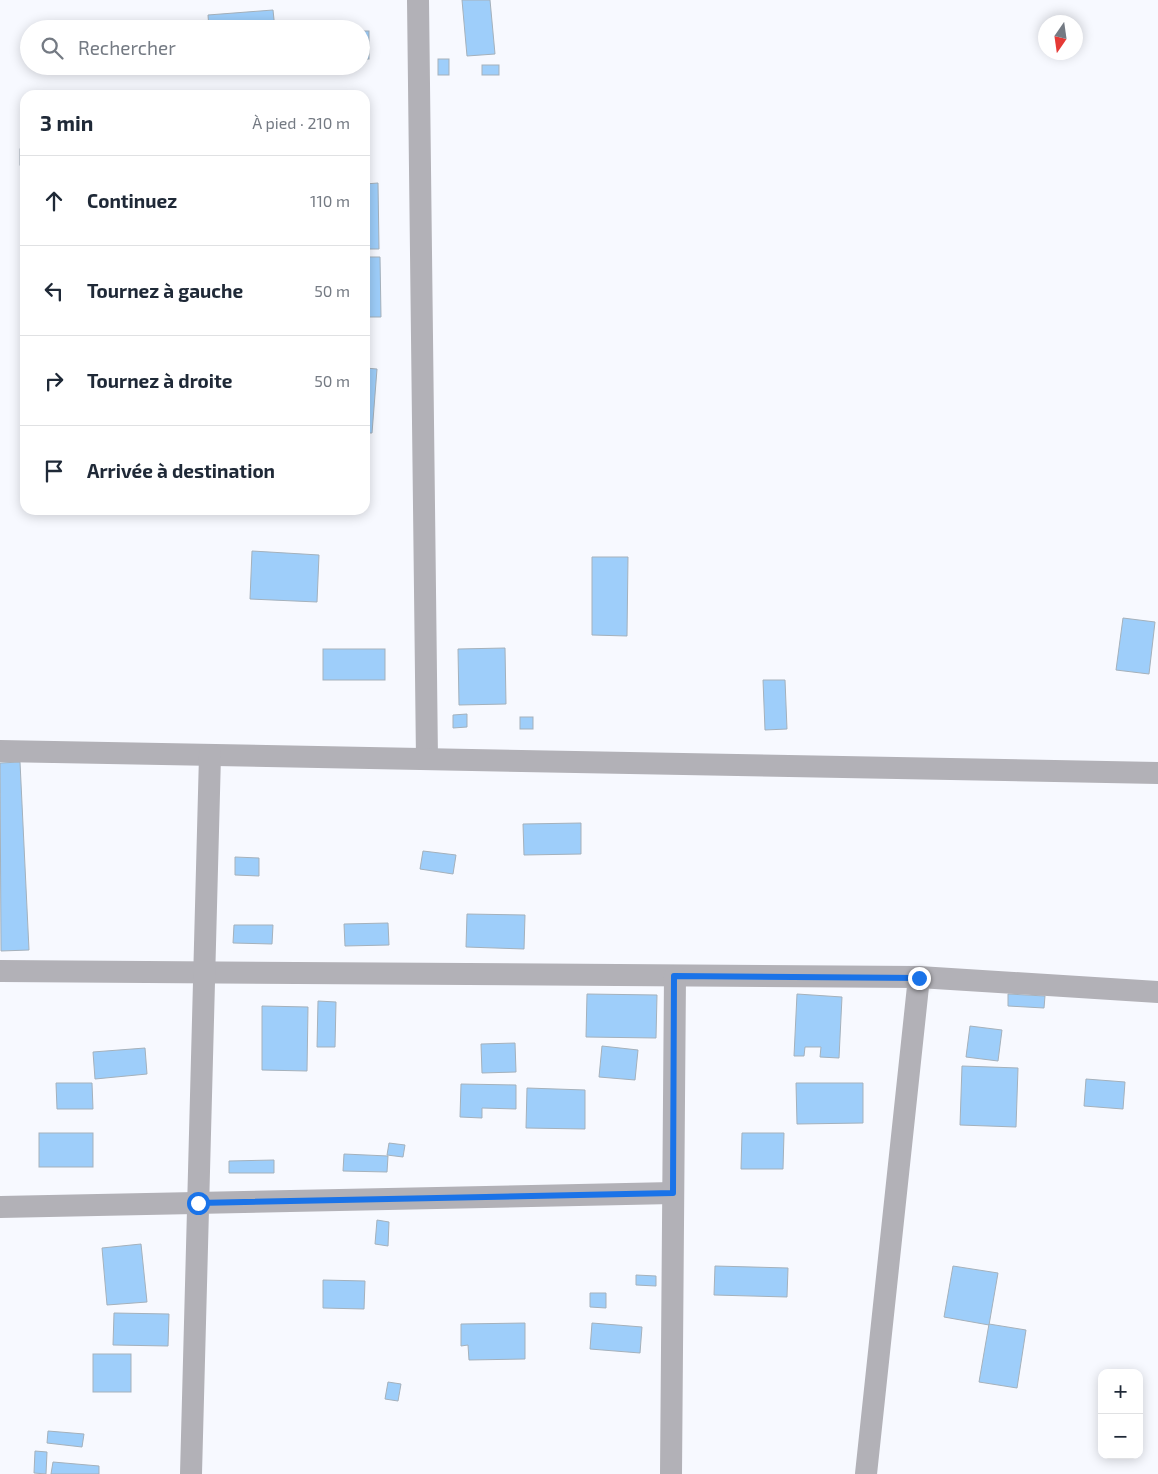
<!DOCTYPE html>
<html lang="fr">
<meta charset="utf-8">
<style>
:root{--surface:#fff;--page:#f6f6f7;--text:#1f2937;--muted:#747a83;--line:#e0e1e3}
body{margin:0;font-family:"Exo 2",sans-serif;background:var(--page);color:var(--text)}
.controls{position:absolute;right:15px;bottom:15px;display:grid;overflow:hidden;border-radius:10px;box-shadow:0 2px 12px #0003}
.controls button{width:45px;height:45px;display:grid;place-items:center;padding:0;border:0;border-bottom:1px solid var(--line);background:var(--surface);color:var(--text);font:25px sans-serif}
.compass{position:absolute;left:1038px;top:15px;width:45px;height:45px;border-radius:50%;background:var(--surface);box-shadow:0 2px 12px #0003;rotate:193deg}
.stop{position:absolute;width:15px;height:15px;margin:-11px;border:4px solid #1a73e8;border-radius:50%;background:#fff}
.stop.end{background:#1a73e8;border-color:#fff;box-shadow:0 1px 5px #0008}
.list{margin:0;padding:0;list-style:none}
h2{display:flex;justify-content:space-between;align-items:center;height:65px;margin:0;padding:0 20px;font-size:21px}
h2 small{font-size:16px;font-weight:400;color:var(--muted)}
.list li{display:grid;grid-template-columns:32px 1fr auto;gap:15px;align-items:center;box-sizing:border-box;height:90px;padding:0 20px;border-top:1px solid var(--line)}
.list b{display:block;font-size:19px;white-space:nowrap}
.list em{font-size:16px;font-style:normal;color:var(--muted)}
.icon{flex:none;width:28px;height:28px;fill:none;stroke:currentColor;stroke-width:2;stroke-linecap:round;stroke-linejoin:round}
.map{position:relative;flex:none;width:1158px;height:1474px;overflow:hidden}
.search{position:absolute;background:var(--surface);box-shadow:0 2px 12px #0003;left:20px;top:20px;width:350px;height:55px;display:flex;align-items:center;gap:12px;box-sizing:border-box;padding:0 18px;border-radius:28px;color:var(--muted);font-size:19px}
.panel{position:absolute;background:var(--surface);box-shadow:0 2px 12px #0003;left:20px;top:90px;width:350px;height:425px;border-radius:15px}
.map>svg:first-child{display:block}
.building{fill:#9ecefa;stroke:#a5b1bb}
.lines{fill:none;stroke-linecap:round;stroke-linejoin:round}
.minor{stroke:#b2b1b7;stroke-width:22}
.route{stroke:#1a73e8;stroke-width:6}
</style>
<div class="map">
<svg width="1158" height="1474" viewBox="0 0 1158 1474">
<rect width="100%" height="100%" fill="#f7f9ff"/>
<g class="building">
<path d="M 462,0 L 490,0 L 495,54 L 467,56 Z"/>
<path d="M 273,10 L 275,29 L 209,29 L 208,15 Z"/>
<rect x="361" y="31" width="8" height="28"/>
<rect x="438" y="59" width="11" height="16"/>
<rect x="482" y="65" width="17" height="10"/>
<rect x="20" y="149" width="5" height="16"/>
<path d="M 378,183 L 379,249 L 365,249 L 365,184 Z"/>
<path d="M 365,257 L 380,257 L 381,317 L 365,317 Z"/>
<path d="M 365,368 L 377,369 L 372,433 L 365,433 Z"/>
<path d="M 252,551 L 319,555 L 317,602 L 250,599 Z"/>
<path d="M 592,557 L 628,557 L 627,636 L 592,635 Z"/>
<path d="M 1123,618 L 1155,622 L 1149,674 L 1116,670 Z"/>
<path d="M 505,648 L 506,704 L 459,705 L 458,649 Z"/>
<rect x="323" y="649" width="62" height="31"/>
<path d="M 763,680 L 785,680 L 787,729 L 765,730 Z"/>
<path d="M 467,714 L 467,727 L 453,728 L 453,715 Z"/>
<rect x="520" y="717" width="13" height="12"/>
<path d="M 20,762 L 29,950 L 1,951 L 0,763 Z"/>
<path d="M 581,823 L 581,854 L 524,855 L 523,824 Z"/>
<path d="M 423,851 L 456,855 L 453,874 L 420,869 Z"/>
<path d="M 235,857 L 259,858 L 259,876 L 235,875 Z"/>
<path d="M 467,914 L 525,915 L 524,949 L 466,947 Z"/>
<path d="M 388,923 L 389,945 L 345,946 L 344,924 Z"/>
<path d="M 234,925 L 273,925 L 272,944 L 233,943 Z"/>
<path d="M 587,994 L 657,995 L 656,1038 L 586,1037 Z"/>
<path d="M 797,994 L 842,997 L 839,1058 L 820,1057 L 821,1047 L 805,1047 L 804,1056 L 794,1056 Z"/>
<path d="M 1008,994 L 1045,996 L 1044,1008 L 1008,1006 Z"/>
<path d="M 318,1001 L 336,1002 L 335,1047 L 317,1047 Z"/>
<path d="M 262,1006 L 308,1007 L 307,1071 L 262,1070 Z"/>
<path d="M 970,1026 L 1002,1030 L 998,1061 L 966,1057 Z"/>
<path d="M 515,1043 L 516,1072 L 482,1073 L 481,1044 Z"/>
<path d="M 602,1046 L 638,1050 L 635,1080 L 599,1077 Z"/>
<path d="M 145,1048 L 147,1074 L 95,1079 L 93,1052 Z"/>
<path d="M 962,1066 L 1018,1068 L 1016,1127 L 960,1125 Z"/>
<path d="M 1086,1079 L 1125,1082 L 1123,1109 L 1084,1106 Z"/>
<path d="M 56,1083 L 92,1083 L 93,1109 L 57,1109 Z"/>
<path d="M 796,1083 L 863,1083 L 863,1123 L 797,1124 Z"/>
<path d="M 461,1084 L 516,1085 L 516,1109 L 482,1108 L 482,1118 L 460,1117 Z"/>
<path d="M 527,1088 L 585,1090 L 585,1129 L 526,1128 Z"/>
<rect x="39" y="1133" width="54" height="34"/>
<path d="M 742,1133 L 784,1133 L 783,1169 L 741,1169 Z"/>
<path d="M 389,1143 L 405,1145 L 403,1157 L 387,1155 Z"/>
<path d="M 344,1154 L 388,1156 L 387,1172 L 343,1171 Z"/>
<path d="M 274,1160 L 274,1173 L 229,1173 L 229,1161 Z"/>
<path d="M 377,1220 L 389,1222 L 388,1246 L 375,1244 Z"/>
<path d="M 141,1244 L 147,1302 L 107,1305 L 102,1248 Z"/>
<path d="M 715,1266 L 788,1268 L 787,1297 L 714,1295 Z"/>
<path d="M 953,1266 L 998,1273 L 989,1325 L 944,1317 Z"/>
<path d="M 636,1275 L 656,1276 L 656,1286 L 636,1285 Z"/>
<path d="M 323,1280 L 365,1281 L 364,1309 L 323,1308 Z"/>
<path d="M 590,1293 L 606,1293 L 606,1308 L 590,1307 Z"/>
<path d="M 114,1313 L 169,1314 L 168,1346 L 113,1345 Z"/>
<path d="M 525,1323 L 525,1359 L 469,1360 L 468,1345 L 461,1346 L 461,1324 Z"/>
<path d="M 592,1323 L 642,1327 L 640,1353 L 590,1349 Z"/>
<path d="M 989,1324 L 1026,1330 L 1017,1388 L 979,1382 Z"/>
<rect x="93" y="1354" width="38" height="38"/>
<path d="M 388,1382 L 401,1384 L 398,1401 L 385,1399 Z"/>
<path d="M 48,1431 L 84,1434 L 82,1447 L 47,1443 Z"/>
<path d="M 35,1451 L 47,1452 L 46,1474 L 34,1473 Z"/>
<path d="M 53,1462 L 99,1466 L 99,1474 L 51,1474 Z"/>
</g>
<g class="lines">
<g class="minor">
<path d="M 418,0 L 427,759"/>
<path d="M 0,751 L 1158,773"/>
<path d="M 0,971 L 919,977 L 1158,992"/>
<path d="M 0,1207 L 673,1193"/>
<path d="M 191,1474 L 210,755"/>
<path d="M 671,1474 L 675,976"/>
<path d="M 866,1474 L 919,977"/>
</g>
</g>
<g class="lines">
<path class="route" d="M 198,1203 L 673,1193 L 674,976 L 919,978"/>
</g>
</svg>
<div class="controls">
<button>+</button>
<button>−</button>
</div>
<svg class="compass" viewBox="-18 -18 36 36"><path d="M0-13l5 13h-10z" fill="#e53935"/><path d="M0 13l5-13h-10z" fill="#747a83"/></svg>
<div class="stop" style="left:198px;top:1203px"></div>
<div class="stop end" style="left:919px;top:978px"></div>
<div class="search"><svg class="icon" aria-label="search" viewBox="0 0 24 24"><circle cx="10" cy="10" r="6"/><path d="M15 15l6 6"/></svg>Rechercher</div>
<section class="panel">
<h2>3 min<small>À pied · 210 m</small></h2>
<ul class="list">
<li><svg class="icon" aria-label="ahead" viewBox="0 0 24 24"><path d="M12 20V5M6 11l6-6 6 6"/></svg><div><b>Continuez</b></div><em>110 m</em></li>
<li><svg class="icon" aria-label="left" viewBox="0 0 24 24"><path d="M17 20v-9H6M10 6l-5 5 5 5"/></svg><div><b>Tournez à gauche</b></div><em>50 m</em></li>
<li><svg class="icon" aria-label="right" viewBox="0 0 24 24"><path d="M7 20v-9h11M14 6l5 5-5 5"/></svg><div><b>Tournez à droite</b></div><em>50 m</em></li>
<li><svg class="icon" aria-label="arrive" viewBox="0 0 24 24"><path d="M6 21V4h12l-3 4 3 4H6"/></svg><div><b>Arrivée à destination</b></div></li>
</ul>
</section>
</div>
